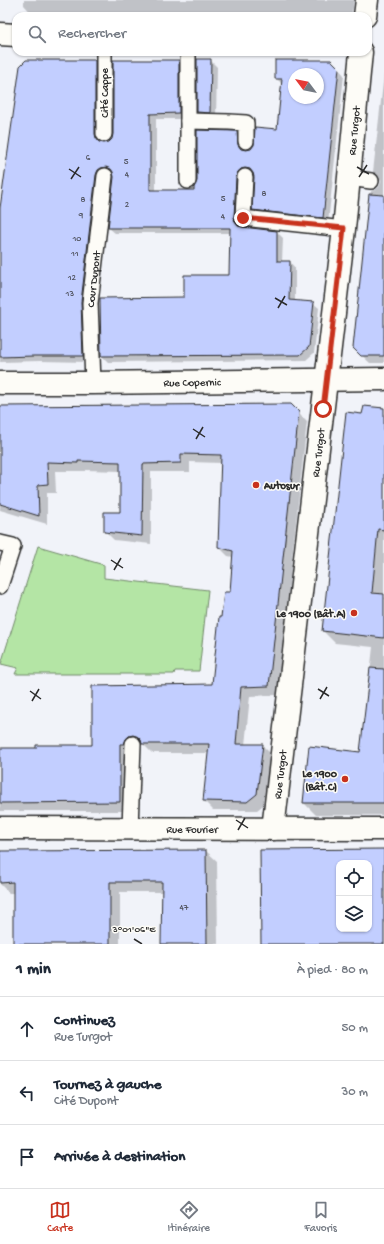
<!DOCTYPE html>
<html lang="fr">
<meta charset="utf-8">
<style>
:root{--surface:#fff;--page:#f2f2f3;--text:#1f2937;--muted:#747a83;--line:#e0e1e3;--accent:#c8321e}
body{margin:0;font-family:"Gochi Hand",sans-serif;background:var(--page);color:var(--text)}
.controls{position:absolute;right:12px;bottom:12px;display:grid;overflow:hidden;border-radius:8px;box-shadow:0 1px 3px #0004}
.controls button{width:36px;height:36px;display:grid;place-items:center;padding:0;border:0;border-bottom:1px solid var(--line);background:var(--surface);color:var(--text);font:20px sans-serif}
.compass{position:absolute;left:288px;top:68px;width:36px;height:36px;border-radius:50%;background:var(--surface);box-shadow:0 1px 3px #0004;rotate:302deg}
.stop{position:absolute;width:12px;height:12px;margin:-9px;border:3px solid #c8321e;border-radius:50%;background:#fff}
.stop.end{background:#c8321e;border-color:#fff;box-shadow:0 1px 4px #0008}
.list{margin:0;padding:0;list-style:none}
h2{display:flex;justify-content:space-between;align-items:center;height:52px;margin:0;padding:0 16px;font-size:17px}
h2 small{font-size:13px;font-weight:400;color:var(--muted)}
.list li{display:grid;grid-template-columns:26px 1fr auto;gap:12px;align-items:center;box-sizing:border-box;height:64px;padding:0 16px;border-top:1px solid var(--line)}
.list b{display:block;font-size:15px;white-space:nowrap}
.list p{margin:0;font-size:13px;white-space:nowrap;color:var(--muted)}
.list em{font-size:13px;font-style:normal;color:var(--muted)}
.icon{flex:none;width:22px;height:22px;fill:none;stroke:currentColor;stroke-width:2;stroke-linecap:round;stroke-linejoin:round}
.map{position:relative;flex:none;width:384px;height:944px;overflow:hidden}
.search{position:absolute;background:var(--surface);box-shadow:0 1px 3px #0004;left:12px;right:12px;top:12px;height:44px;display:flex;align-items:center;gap:10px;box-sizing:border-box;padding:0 14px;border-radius:12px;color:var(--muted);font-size:15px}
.sheet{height:244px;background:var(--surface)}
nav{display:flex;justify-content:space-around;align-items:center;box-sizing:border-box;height:56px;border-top:1px solid var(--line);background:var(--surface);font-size:11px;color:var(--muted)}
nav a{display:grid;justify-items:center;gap:2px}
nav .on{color:var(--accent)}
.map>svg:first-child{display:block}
.green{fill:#b4e5a5;stroke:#708868}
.shadow{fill:#0003;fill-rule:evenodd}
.building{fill:#c2ceff;stroke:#2b2b2b;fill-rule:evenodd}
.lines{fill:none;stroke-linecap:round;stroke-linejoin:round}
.lane-casing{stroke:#2b2b2b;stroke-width:18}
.street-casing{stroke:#2b2b2b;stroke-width:25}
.lane{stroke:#fdfcf7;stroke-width:15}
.street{stroke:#fdfcf7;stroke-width:22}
.route{stroke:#c8321e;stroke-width:5}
.ticks{fill:none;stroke:#2b2b2b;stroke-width:1.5}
.poi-dot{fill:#c8321e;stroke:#fdfcf7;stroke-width:1.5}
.labels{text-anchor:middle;stroke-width:3;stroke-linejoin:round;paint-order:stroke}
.number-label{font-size:9px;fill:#515460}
.street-label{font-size:11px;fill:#2b2b2b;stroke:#fdfcf7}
.poi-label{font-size:11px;font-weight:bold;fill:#2b2b2b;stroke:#fdfcf7;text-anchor:end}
.ticks-label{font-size:10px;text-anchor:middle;fill:#2b2b2b;stroke:#fdfcf7;stroke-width:3;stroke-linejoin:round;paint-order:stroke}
</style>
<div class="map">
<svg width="384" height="944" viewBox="0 0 384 944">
<rect width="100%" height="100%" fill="#f1f3f9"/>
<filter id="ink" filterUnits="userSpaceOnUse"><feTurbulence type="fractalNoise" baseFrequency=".025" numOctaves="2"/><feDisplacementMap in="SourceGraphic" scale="8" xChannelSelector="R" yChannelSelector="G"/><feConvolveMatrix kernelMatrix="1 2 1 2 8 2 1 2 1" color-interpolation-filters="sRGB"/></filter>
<g filter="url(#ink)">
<path class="green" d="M 38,546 L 104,565 L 104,578 L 208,590 L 199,671 L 175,671 L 174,674 L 15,674 L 18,668 L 1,664 Z"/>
<g class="shadow">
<path d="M 24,0 L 354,0 L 352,14 L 350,16 L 34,16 L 24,5 Z"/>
<path d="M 210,60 L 217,67 L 216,119 L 205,119 L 198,112 Z"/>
<path d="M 95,61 L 100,67 L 100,141 L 101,143 L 104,144 L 109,142 L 179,61 L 184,66 L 184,119 L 156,119 L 156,191 L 195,191 L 237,132 L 242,138 L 243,150 L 246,151 L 251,149 L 278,130 L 282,84 L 276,78 L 276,61 L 337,67 L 344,75 L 328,223 L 259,215 L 253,210 L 254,174 L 252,173 L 239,224 L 240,227 L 277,232 L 283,238 L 282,262 L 290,262 L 295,268 L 295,301 L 313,303 L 319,308 L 314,353 L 306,360 L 108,362 L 102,356 L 185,298 L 230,276 L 231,233 L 115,233 L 109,228 L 115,177 L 114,173 L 107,173 L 88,362 L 40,361 L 0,362 L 0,213 ZM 294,74 L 318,74 L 318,98 L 294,98 Z"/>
<path d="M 384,74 L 384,363 L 370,363 L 354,348 L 371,191 L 375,190 L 379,187 L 381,182 L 380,179 L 373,172 Z"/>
<path d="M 290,405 L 307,422 L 277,695 L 250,696 L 245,745 L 262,745 L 271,754 L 266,803 L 257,810 L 213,810 L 204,801 L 209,753 L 152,753 L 143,744 L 138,745 L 128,811 L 0,811 L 0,749 L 37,749 L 94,746 L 213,685 L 222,618 L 230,594 L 233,557 L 228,556 L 219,547 L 222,463 L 190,462 L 190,472 L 151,472 L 151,544 L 114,540 L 105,531 L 121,513 L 121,471 L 86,470 L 86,471 L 55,471 L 56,493 L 47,493 L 47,524 L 0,510 L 0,407 Z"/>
<path d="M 384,413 L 384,815 L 316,815 L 304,803 L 310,747 L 361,753 L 373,647 L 335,643 L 323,631 L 363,415 Z"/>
<path d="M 206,851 L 217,861 L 218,944 L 162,944 L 163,892 L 120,892 L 120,944 L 14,944 L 14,893 L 9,893 L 0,884 L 0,852 Z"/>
</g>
<g class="building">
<path d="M 197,59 L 211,59 L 210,113 L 197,112 Z"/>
<path d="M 26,60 L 95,60 L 95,134 L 96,138 L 99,142 L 104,143 L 109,142 L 112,139 L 113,134 L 113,60 L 179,60 L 179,113 L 150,114 L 150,190 L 194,190 L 194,187 L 197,181 L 197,130 L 237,131 L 238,145 L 241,149 L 246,150 L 251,149 L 254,145 L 255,127 L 277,129 L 282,79 L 275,79 L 275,60 L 331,60 L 339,68 L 323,218 L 252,210 L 254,177 L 253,173 L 250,169 L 245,168 L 241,169 L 238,172 L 236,177 L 234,218 L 235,222 L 238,226 L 242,227 L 277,231 L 277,261 L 290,261 L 289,300 L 314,302 L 309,347 L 300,355 L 101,356 L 100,298 L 184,297 L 184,275 L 229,275 L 230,228 L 108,228 L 114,177 L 113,172 L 111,169 L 106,167 L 101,168 L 98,170 L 96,175 L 81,302 L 83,356 L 34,356 L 0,357 L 0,208 L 20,66 ZM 294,74 L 318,74 L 318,98 L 294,98 Z"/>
<path d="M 369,194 L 384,195 L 384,356 L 361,356 L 353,348 Z"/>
<path d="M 291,404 L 299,412 L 269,686 L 241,687 L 236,744 L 263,744 L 257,794 L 247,802 L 203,801 L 209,744 L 142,744 L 141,740 L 138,737 L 133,735 L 129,736 L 126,739 L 124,744 L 120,744 L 120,802 L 0,803 L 0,748 L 36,748 L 36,745 L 92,745 L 92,686 L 212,684 L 219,617 L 221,617 L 224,592 L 230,592 L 233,551 L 218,547 L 221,455 L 181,454 L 181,463 L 143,464 L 142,536 L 104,532 L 104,512 L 120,512 L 120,462 L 78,461 L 78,463 L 47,462 L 48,484 L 38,485 L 39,516 L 0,504 L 0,406 Z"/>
<path d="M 364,406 L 384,408 L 384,530 L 378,529 L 372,593 L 384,594 L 384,638 L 322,631 L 346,412 L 362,414 Z"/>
<path d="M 370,668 L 384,669 L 384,803 L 303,803 L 309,746 L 360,752 Z"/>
<path d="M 384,849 L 384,944 L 261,944 L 260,850 ZM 339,863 L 369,863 L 369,929 L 339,929 Z"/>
<path d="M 206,850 L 207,944 L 161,944 L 162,882 L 110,882 L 110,944 L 13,944 L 13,882 L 0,883 L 0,851 Z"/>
</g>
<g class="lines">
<defs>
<g id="lane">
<path d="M 188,121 L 229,122 L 246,123 L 246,141"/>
<path d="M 104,134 L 104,52"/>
<path d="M 245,177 L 243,218 L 344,229"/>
<path d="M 349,178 L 371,181"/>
<path d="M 188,181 L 188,52"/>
<path id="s1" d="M 93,383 L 90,303 L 105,176"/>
<path d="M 0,543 L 13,546 L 0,586"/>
<path d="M 130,828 L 133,744"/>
</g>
<g id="street">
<path d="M 365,16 L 367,0"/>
<path d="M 0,34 L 16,35"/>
<path id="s2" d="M 0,383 L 93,383 L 384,379"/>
<path id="s3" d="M 0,828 L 384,829"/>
<path id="s4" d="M 273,829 L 344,229 L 361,52"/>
</g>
</defs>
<use href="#lane" class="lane-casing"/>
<use href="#street" class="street-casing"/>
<use href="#lane" class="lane"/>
<use href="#street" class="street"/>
</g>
</g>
<g class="lines" filter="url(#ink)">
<path class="route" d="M 243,218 L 344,228 L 323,409"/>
</g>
<path class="ticks" d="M 357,167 L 369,174M 69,169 L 81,177M 359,177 L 367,165M 71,179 L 79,167M 275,298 L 287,305M 278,308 L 285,296M 193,429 L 205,437M 196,439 L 203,427M 111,560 L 123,568M 114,570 L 121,558M 318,689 L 329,696M 30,691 L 41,699M 320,699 L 327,687M 32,701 L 39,689M 236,820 L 248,828M 238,830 L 245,818M 134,939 L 142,944"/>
<g class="poi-dot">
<circle cx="256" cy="485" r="4"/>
<circle cx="354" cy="613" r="4"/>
<circle cx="345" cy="779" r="4"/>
</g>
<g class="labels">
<g class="number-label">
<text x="88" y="160">6</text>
<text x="126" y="164">5</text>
<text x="127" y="177">4</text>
<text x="264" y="196">8</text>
<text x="223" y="201">5</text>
<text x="83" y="202">8</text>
<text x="127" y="207">2</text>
<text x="81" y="218">9</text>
<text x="223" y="219">4</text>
<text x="77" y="241">10</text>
<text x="75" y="256">11</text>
<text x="72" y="280">12</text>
<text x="70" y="296">13</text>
<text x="184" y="910">47</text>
</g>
<g class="street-label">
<text transform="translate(104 93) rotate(-90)" y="4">Cité Cappe</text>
<text dy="4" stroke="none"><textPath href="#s4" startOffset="703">Rue Turgot</textPath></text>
<text dy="4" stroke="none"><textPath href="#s1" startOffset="104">Cour Dupont</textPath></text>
<text dy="4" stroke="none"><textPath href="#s2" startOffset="192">Rue Copernic</textPath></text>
<text dy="4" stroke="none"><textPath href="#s4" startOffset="379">Rue Turgot</textPath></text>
<text dy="4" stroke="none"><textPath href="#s4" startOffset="55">Rue Turgot</textPath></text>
<text dy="4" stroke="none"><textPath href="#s3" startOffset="192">Rue Fourier</textPath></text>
</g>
<g class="poi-label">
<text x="264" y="489" text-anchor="start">Autosur</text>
<text x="346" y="617">Le 1900 (Bât.A)</text>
<text x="337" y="777">Le 1900<tspan x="337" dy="13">(Bât.C)</tspan></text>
</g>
</g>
<g class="ticks-label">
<text x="134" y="932">3°01'06"E</text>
</g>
</svg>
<div class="controls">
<button><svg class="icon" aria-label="locate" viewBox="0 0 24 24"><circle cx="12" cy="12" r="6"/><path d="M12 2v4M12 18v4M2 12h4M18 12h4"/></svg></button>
<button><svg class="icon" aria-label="layers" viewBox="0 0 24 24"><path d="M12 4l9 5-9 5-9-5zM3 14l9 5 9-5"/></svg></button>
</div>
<svg class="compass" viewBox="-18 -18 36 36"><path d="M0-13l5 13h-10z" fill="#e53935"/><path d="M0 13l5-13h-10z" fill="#747a83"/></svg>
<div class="stop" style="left:323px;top:409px"></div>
<div class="stop end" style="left:243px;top:218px"></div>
<div class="search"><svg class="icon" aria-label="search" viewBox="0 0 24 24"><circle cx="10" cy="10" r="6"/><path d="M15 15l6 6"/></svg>Rechercher</div>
</div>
<section class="sheet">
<h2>1 min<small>À pied · 80 m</small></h2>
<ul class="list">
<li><svg class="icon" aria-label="ahead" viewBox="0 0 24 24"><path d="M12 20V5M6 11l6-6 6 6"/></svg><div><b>Continuez</b><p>Rue Turgot</p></div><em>50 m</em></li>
<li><svg class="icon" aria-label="left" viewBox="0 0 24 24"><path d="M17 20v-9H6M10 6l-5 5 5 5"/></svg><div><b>Tournez à gauche</b><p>Cité Dupont</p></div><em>30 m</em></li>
<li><svg class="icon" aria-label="arrive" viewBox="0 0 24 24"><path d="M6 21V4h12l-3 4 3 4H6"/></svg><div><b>Arrivée à destination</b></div></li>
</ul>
</section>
<nav>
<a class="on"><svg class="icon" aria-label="map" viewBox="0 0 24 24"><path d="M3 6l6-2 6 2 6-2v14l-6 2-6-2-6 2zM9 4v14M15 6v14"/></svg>Carte</a>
<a><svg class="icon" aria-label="directions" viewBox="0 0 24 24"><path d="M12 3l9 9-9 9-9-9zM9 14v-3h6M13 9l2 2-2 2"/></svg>Itinéraire</a>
<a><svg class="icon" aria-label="saved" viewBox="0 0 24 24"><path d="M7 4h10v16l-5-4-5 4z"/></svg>Favoris</a>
</nav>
